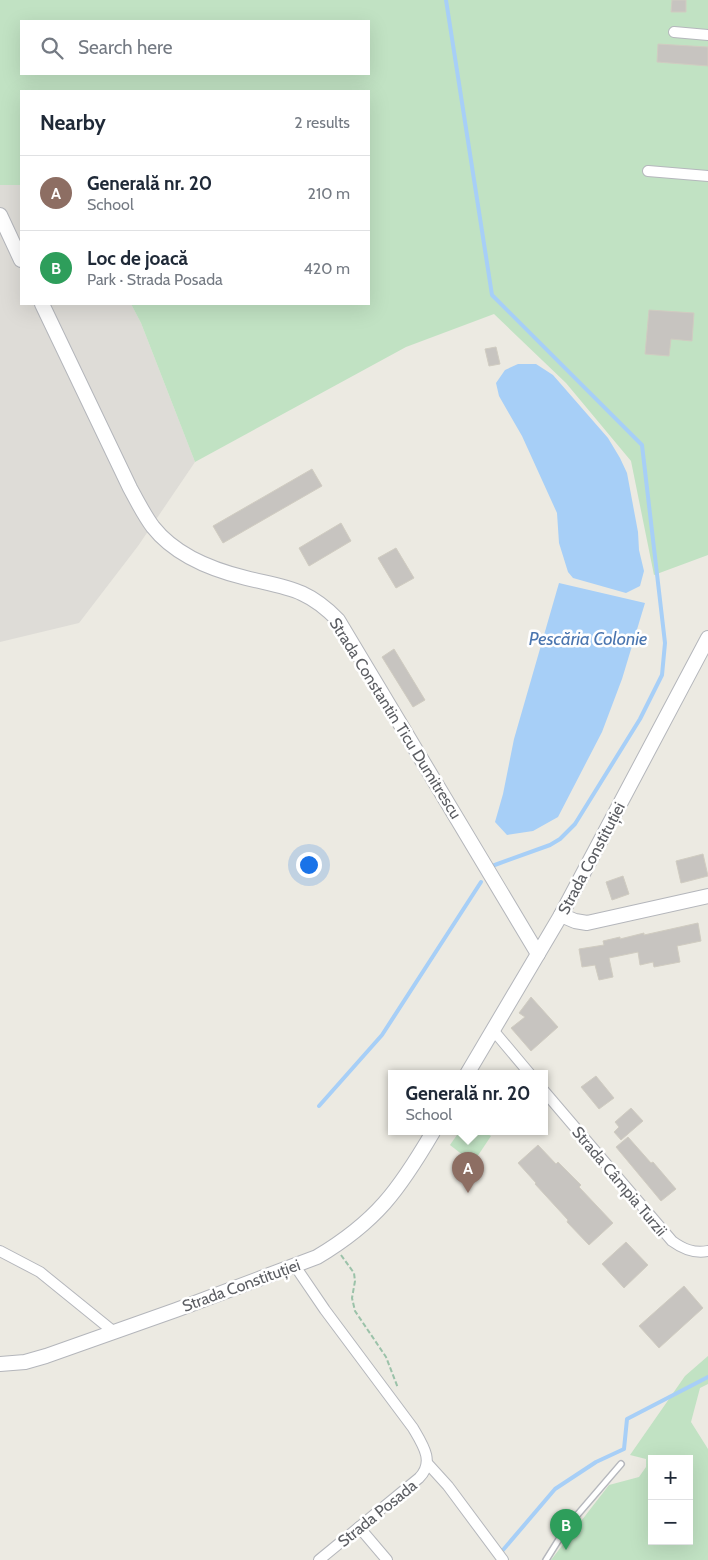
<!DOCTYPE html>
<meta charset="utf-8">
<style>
:root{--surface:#fff;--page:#f6f6f7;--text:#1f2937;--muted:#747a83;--line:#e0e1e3;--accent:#2563eb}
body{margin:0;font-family:Cabin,sans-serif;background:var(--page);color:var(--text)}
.controls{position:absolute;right:15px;bottom:15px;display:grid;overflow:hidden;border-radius:0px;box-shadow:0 5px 20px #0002}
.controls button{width:45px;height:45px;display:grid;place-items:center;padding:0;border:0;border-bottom:1px solid var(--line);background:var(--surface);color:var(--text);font:25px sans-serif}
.you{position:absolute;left:308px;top:864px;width:18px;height:18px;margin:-12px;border:4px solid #fff;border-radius:50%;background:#1a73e8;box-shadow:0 0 0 8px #1a73e833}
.badge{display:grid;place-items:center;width:32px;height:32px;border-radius:50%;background:var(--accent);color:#fff;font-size:16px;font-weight:700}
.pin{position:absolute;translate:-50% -41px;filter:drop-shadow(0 1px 2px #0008)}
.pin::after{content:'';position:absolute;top:26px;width:18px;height:15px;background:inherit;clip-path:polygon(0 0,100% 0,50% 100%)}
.popup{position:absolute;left:388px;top:1070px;width:160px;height:65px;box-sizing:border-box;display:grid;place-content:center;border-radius:0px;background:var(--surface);filter:drop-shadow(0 1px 4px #0005);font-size:16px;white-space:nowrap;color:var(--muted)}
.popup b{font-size:19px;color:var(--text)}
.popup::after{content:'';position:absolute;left:50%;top:100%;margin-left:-10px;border:10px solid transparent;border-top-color:var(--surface)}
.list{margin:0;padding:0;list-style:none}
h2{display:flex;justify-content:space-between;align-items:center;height:65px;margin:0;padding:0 20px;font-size:21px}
h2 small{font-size:16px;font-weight:400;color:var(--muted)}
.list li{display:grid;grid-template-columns:32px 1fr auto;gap:15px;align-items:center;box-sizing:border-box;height:75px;padding:0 20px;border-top:1px solid var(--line)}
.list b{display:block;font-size:19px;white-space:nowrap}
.list p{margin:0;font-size:16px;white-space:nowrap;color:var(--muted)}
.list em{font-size:16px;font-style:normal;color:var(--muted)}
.icon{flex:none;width:28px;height:28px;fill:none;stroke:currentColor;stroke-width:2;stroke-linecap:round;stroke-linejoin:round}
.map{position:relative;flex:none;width:708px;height:1560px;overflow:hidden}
.search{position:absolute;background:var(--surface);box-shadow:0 5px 20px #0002;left:20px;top:20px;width:350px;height:55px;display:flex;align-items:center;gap:12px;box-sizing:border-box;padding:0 18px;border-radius:0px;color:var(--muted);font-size:19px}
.panel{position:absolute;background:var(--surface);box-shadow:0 5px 20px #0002;left:20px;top:90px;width:350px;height:215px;border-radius:0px}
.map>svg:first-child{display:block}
.industrial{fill:#dedcd7}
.green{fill:#c1e2c3;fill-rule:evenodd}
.water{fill:#a7cff7}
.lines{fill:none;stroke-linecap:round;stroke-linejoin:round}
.stream{stroke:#a7cff7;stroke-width:4}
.building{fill:#c7c4c0;stroke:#d0ccc1}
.lane-casing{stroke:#b5b7bc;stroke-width:8}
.street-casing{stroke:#b5b7bc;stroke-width:12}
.secondary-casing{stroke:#b4b6bb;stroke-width:16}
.path{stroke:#9bc2a9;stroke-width:2;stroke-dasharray:5 2.5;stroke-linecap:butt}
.lane{stroke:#fff;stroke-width:5}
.street{stroke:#fff;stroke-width:10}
.secondary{stroke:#fff;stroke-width:14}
.labels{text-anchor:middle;stroke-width:5;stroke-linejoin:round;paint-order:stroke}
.street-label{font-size:16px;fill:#5b5d62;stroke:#fff}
.water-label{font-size:18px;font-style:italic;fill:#4a75af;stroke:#fff}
</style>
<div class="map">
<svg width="708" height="1560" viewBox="0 0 708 1560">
<rect width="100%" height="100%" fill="#eceae2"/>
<path class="industrial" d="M 0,185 L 21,185 L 21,304 L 131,304 L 141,323 L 195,462 L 138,546 L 79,623 L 0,642 Z"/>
<g class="green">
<path d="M 0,0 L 708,0 L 708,555 L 654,575 L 631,461 L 566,383 L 494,314 L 406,347 L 195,462 L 141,323 L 131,304 L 369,304 L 369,91 L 21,91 L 21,185 L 0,185 ZM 21,21 L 369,21 L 369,74 L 21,74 Z"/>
<path d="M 459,1132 L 484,1132 L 491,1136 L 473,1163 L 450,1145 Z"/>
<path d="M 708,1356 L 708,1384 L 700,1388 L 691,1422 L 708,1449 L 708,1560 L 551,1560 L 609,1485 L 639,1477 L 646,1467 L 646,1459 L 630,1455 L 685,1376 ZM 652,1459 L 689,1459 L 689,1541 L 652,1541 Z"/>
</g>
<g class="water">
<path d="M 518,364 L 536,364 L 553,375 L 608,438 L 620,458 L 627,473 L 638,532 L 639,550 L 644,571 L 640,586 L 626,593 L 573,578 L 568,572 L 559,543 L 557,513 L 522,436 L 499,396 L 496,383 L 505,370 Z"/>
<path d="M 559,583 L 645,603 L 622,679 L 602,732 L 558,817 L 533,831 L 507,835 L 495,822 L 503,794 L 514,739 Z"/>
</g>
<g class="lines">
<g class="stream">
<path d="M 446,0 L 492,295 L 642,445 L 665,643 L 662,675 L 640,719 L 575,824 L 560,839 L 550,845 L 492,866"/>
<path d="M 319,1106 L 382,1035 L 481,882"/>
<path d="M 503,1550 L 555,1489 L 596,1462 L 624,1449 L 627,1419 L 708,1377"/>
</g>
</g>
<g class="building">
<path d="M 672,0 L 686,0 L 686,12 L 671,12 Z"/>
<path d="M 658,44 L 708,47 L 708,66 L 657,62 Z"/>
<path d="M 649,310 L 694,313 L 692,341 L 671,339 L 669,356 L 645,354 Z"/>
<path d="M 496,347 L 500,364 L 489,366 L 485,349 Z"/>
<path d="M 312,469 L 322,486 L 223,543 L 213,526 Z"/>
<path d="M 341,523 L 351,541 L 309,566 L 299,548 Z"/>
<path d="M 396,548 L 414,578 L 396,588 L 378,558 Z"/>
<path d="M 394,649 L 425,700 L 413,707 L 382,657 Z"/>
<path d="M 703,854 L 708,876 L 681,883 L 676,861 Z"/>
<path d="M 623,876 L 629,894 L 612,900 L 606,882 Z"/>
<path d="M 698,923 L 701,941 L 677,946 L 680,962 L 654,967 L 653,962 L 640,965 L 638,952 L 609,958 L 613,977 L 599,980 L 595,965 L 582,967 L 579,949 L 604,945 L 603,941 L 620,937 L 620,939 L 644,933 L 644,935 Z"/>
<path d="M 531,997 L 558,1027 L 531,1051 L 511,1028 L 525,1017 L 519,1013 Z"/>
<path d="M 596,1076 L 614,1098 L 599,1109 L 581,1087 Z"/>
<path d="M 631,1108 L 643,1121 L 621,1140 L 614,1132 L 619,1127 L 615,1122 Z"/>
<path d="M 628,1137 L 651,1163 L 653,1162 L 676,1189 L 661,1201 L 616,1147 Z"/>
<path d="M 538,1145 L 556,1164 L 558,1162 L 581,1185 L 579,1187 L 613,1223 L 589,1245 L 567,1222 L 568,1220 L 535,1184 L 536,1183 L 518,1163 Z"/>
<path d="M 626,1242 L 648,1265 L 624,1288 L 602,1264 Z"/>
<path d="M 684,1286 L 703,1308 L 659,1348 L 639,1326 Z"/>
</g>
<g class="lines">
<defs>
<path id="lane" d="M 546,1560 L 566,1528 L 621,1464"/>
<g id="street">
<path d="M 674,32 L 708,35"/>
<path d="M 648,171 L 708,176"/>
<path d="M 493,1030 L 530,1074"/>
<path d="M 544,1091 L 672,1241 C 683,1249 694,1254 708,1251"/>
<path d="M 0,1251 L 40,1272 L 114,1332"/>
<path d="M 295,1266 L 325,1310 L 413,1428 C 423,1445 435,1462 419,1478 L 319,1560"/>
<path d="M 428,1464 L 448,1486 L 503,1560"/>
<path d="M 359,1527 L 387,1560"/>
</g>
<g id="secondary">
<path d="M 0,215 L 21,260"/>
<path d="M 42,304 L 130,488 C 137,501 144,515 153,527 C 175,555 213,570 246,578 C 287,588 307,588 338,620 L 538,954"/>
<path d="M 561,915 L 575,921 L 587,923 L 708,896"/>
<path d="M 467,1074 L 561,915 L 708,638"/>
<path d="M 0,1364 L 25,1362 L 46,1356 L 176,1310 L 317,1257 C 376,1222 399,1190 433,1132"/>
</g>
</defs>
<use href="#lane" class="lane-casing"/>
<use href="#street" class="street-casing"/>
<use href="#secondary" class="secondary-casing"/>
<path class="path" d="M 341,1255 L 354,1273 L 355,1281 L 352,1298 L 355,1311 L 386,1357 L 398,1388"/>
<use href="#lane" class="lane"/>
<use href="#street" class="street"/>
<use href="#secondary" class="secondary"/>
</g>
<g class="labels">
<g class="street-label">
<text transform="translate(396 718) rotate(58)" y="6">Strada Constantin Ticu Dumitrescu</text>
<text transform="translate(591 858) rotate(-62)" y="6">Strada Constituției</text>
<text transform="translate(620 1181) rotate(50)" y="6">Strada Câmpia Turzii</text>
<text transform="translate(241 1285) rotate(-20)" y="6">Strada Constituției</text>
<text transform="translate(377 1513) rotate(-39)" y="6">Strada Posada</text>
</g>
<g class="water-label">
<text x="588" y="645">Pescăria Colonie</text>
</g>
</g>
</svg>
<div class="controls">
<button>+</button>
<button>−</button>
</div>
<div class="you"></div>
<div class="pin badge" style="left:468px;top:1193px;background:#8d6e63">A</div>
<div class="popup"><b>Generală nr. 20</b>School</div>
<div class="pin badge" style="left:566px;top:1550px;background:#2e9e5b">B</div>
<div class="search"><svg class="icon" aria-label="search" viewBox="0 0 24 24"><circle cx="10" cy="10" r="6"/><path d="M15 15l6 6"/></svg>Search here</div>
<section class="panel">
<h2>Nearby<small>2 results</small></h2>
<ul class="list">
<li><span class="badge" style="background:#8d6e63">A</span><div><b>Generală nr. 20</b><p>School</p></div><em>210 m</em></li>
<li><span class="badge" style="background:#2e9e5b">B</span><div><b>Loc de joacă</b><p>Park · Strada Posada</p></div><em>420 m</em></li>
</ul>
</section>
</div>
